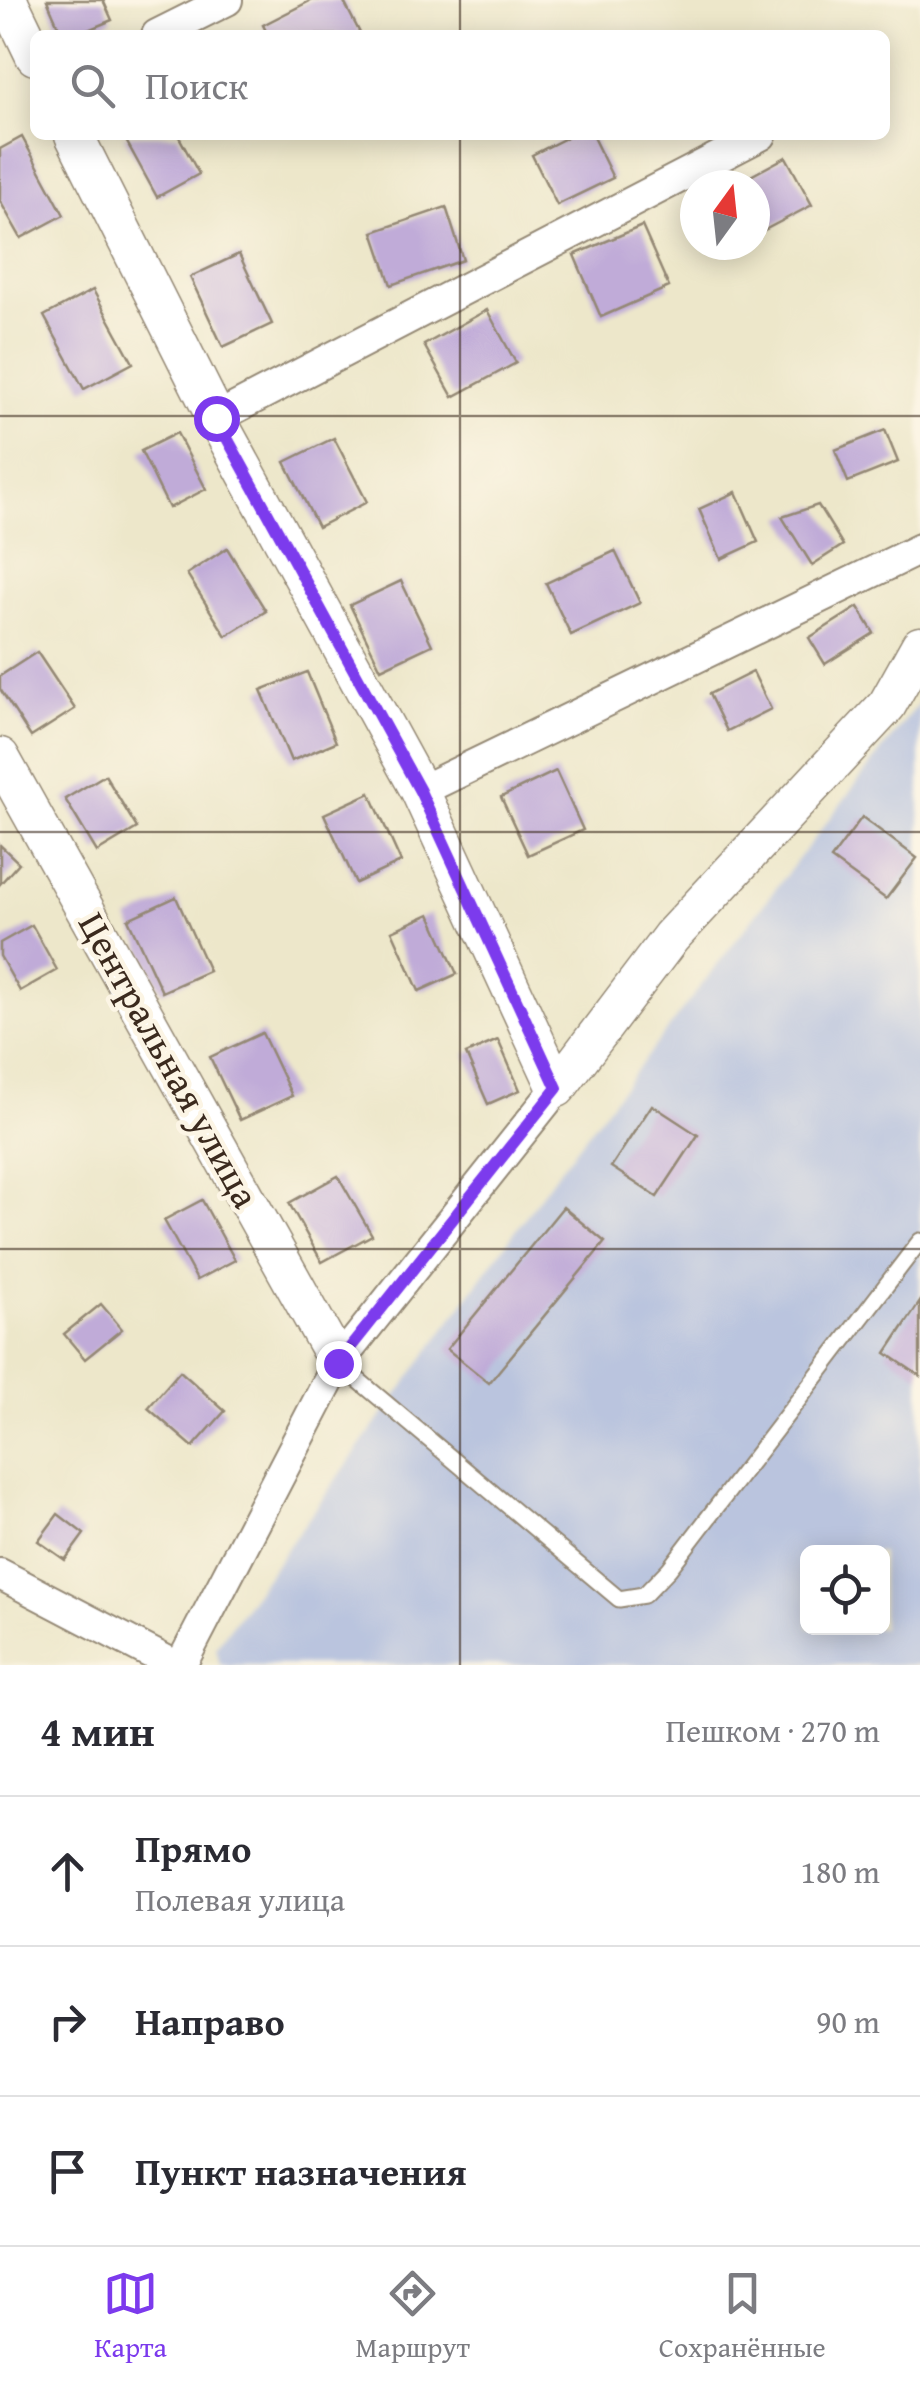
<!DOCTYPE html>
<html lang="ru">
<meta charset="utf-8">
<style>
:root{--surface:#fff;--page:#f2f2f3;--text:#2b2b33;--muted:#7c7c81;--line:#e1e1e2;--accent:#7c3aed}
body{margin:0;font-family:"Gentium Book Plus",serif;background:var(--page);color:var(--text)}
.controls{position:absolute;right:30px;bottom:30px;display:grid;overflow:hidden;border-radius:15px;box-shadow:0 5px 25px #0003}
.controls button{width:90px;height:90px;display:grid;place-items:center;padding:0;border:0;border-bottom:2px solid var(--line);background:var(--surface);color:var(--text);font:50px sans-serif}
.compass{position:absolute;left:680px;top:170px;width:90px;height:90px;border-radius:50%;background:var(--surface);box-shadow:0 5px 25px #0003;rotate:15deg}
.stop{position:absolute;width:30px;height:30px;margin:-22px;border:8px solid #7c3aed;border-radius:50%;background:#fff}
.stop.end{background:#7c3aed;border-color:#fff;box-shadow:0 2px 10px #0008}
.list{margin:0;padding:0;list-style:none}
h2{display:flex;justify-content:space-between;align-items:center;height:130px;margin:0;padding:0 40px;font-size:42px}
h2 small{font-size:32px;font-weight:400;color:var(--muted)}
.list li{display:grid;grid-template-columns:65px 1fr auto;gap:30px;align-items:center;box-sizing:border-box;height:150px;padding:0 40px;border-top:2px solid var(--line)}
.list b{display:block;font-size:38px;white-space:nowrap}
.list p{margin:0;font-size:32px;white-space:nowrap;color:var(--muted)}
.list em{font-size:32px;font-style:normal;color:var(--muted)}
.icon{flex:none;width:55px;height:55px;fill:none;stroke:currentColor;stroke-width:2;stroke-linecap:round;stroke-linejoin:round}
.map{position:relative;flex:none;width:920px;height:1665px;overflow:hidden}
.search{position:absolute;background:var(--surface);box-shadow:0 5px 25px #0003;left:30px;right:30px;top:30px;height:110px;display:flex;align-items:center;gap:25px;box-sizing:border-box;padding:0 35px;border-radius:15px;color:var(--muted);font-size:38px}
.sheet{height:580px;background:var(--surface)}
nav{display:flex;justify-content:space-around;align-items:center;box-sizing:border-box;height:140px;border-top:2px solid var(--line);background:var(--surface);font-size:28px;color:var(--muted)}
nav a{display:grid;justify-items:center;gap:5px}
nav .on{color:var(--accent)}
.map>svg:first-child{display:block}
.industrial{fill:#bac4de;fill-rule:evenodd}
.building{fill:#c0abd8}
.lines{fill:none;stroke-linecap:round;stroke-linejoin:round}
.service-casing{stroke:#948874;stroke-width:19}
.minor-casing{stroke:#948874;stroke-width:34}
.tertiary-casing{stroke:#948874;stroke-width:41}
.service{stroke:#fff;stroke-width:15}
.minor{stroke:#fff;stroke-width:30}
.tertiary{stroke:#fff;stroke-width:38}
.route{stroke:#7c3aed;stroke-width:12}
.grid{fill:none;stroke:#3b2a1e;stroke-width:2.5;stroke-opacity:0.55}
.labels{text-anchor:middle;stroke-width:9;stroke-linejoin:round;paint-order:stroke}
.street-label{font-size:38px;fill:#3b2a1e;stroke:#fcf5e5}
</style>
<div class="map">
<svg width="920" height="1665" viewBox="0 0 920 1665">
<rect width="100%" height="100%" fill="#fcf5e5"/>
<filter id="ink" filterUnits="userSpaceOnUse"><feTurbulence type="fractalNoise" baseFrequency=".01" numOctaves="2"/><feDisplacementMap in="SourceGraphic" scale="20" xChannelSelector="R" yChannelSelector="G"/><feConvolveMatrix kernelMatrix="1 2 1 2 8 2 1 2 1" color-interpolation-filters="sRGB"/></filter>
<filter id="wash" filterUnits="userSpaceOnUse"><feTurbulence type="fractalNoise" baseFrequency=".0048" numOctaves="4" result="noise"/><feDisplacementMap in="SourceGraphic" scale="40" xChannelSelector="R" yChannelSelector="G"/><feGaussianBlur stdDeviation="2.25" result="paint"/><feColorMatrix in="noise" values="0 0 0 0 0 0 0 0 0 0 0 0 0 0 0 0 0 1.4 0 .05"/><feComposite in="paint" operator="in"/></filter>
<g filter="url(#wash)">
<rect width="100%" height="100%" fill="#ede7ca"/>
<path class="industrial" d="M 920,701 L 920,1665 L 220,1665 L 216,1647 L 554,1177 ZM 808,1552 L 882,1552 L 882,1628 L 808,1628 Z"/>
<g id="blocks">
<g class="building">
<path d="M 47,0 L 103,0 L 112,20 L 76,35 L 62,35 Z"/>
<path d="M 312,0 L 343,0 L 361,35 L 268,35 L 263,25 Z"/>
<path d="M 123,135 L 178,135 L 199,174 L 157,197 Z"/>
<path d="M 572,135 L 592,135 L 613,178 L 557,205 L 532,155 Z"/>
<path d="M 22,137 L 64,215 L 21,238 L 0,201 L 0,149 Z"/>
<path d="M 786,157 L 812,205 L 755,235 L 755,185 L 734,185 Z"/>
<path d="M 446,207 L 463,260 L 391,285 L 373,232 Z"/>
<path d="M 642,226 L 669,287 L 601,317 L 574,255 Z"/>
<path d="M 239,254 L 272,324 L 223,347 L 190,277 Z"/>
<path d="M 93,290 L 133,363 L 84,389 L 44,316 Z"/>
<path d="M 487,310 L 516,363 L 453,397 L 424,345 Z"/>
<path d="M 885,430 L 898,462 L 848,482 L 835,450 Z"/>
<path d="M 177,433 L 206,489 L 169,508 L 141,451 Z"/>
<path d="M 334,438 L 367,502 L 318,527 L 285,462 Z"/>
<path d="M 736,492 L 758,542 L 721,559 L 699,509 Z"/>
<path d="M 818,505 L 843,545 L 812,565 L 782,517 Z"/>
<path d="M 227,548 L 266,611 L 226,636 L 187,574 Z"/>
<path d="M 615,551 L 640,603 L 571,635 L 546,583 Z"/>
<path d="M 401,581 L 432,645 L 381,669 L 350,605 Z"/>
<path d="M 858,607 L 874,633 L 825,664 L 809,638 Z"/>
<path d="M 37,652 L 75,709 L 31,737 L 0,689 L 0,676 Z"/>
<path d="M 307,672 L 336,742 L 291,761 L 261,690 Z"/>
<path d="M 753,672 L 771,709 L 727,731 L 709,694 Z"/>
<path d="M 556,771 L 583,830 L 528,855 L 501,797 Z"/>
<path d="M 105,775 L 137,828 L 97,852 L 65,799 Z"/>
<path d="M 370,793 L 401,862 L 356,883 L 324,814 Z"/>
<path d="M 862,817 L 917,858 L 886,899 L 831,859 Z"/>
<path d="M 0,845 L 19,863 L 0,884 Z"/>
<path d="M 176,897 L 209,971 L 162,992 L 128,919 Z"/>
<path d="M 430,914 L 457,974 L 419,991 L 392,931 Z"/>
<path d="M 32,925 L 57,970 L 20,991 L 0,956 L 0,943 Z"/>
<path d="M 262,1033 L 292,1096 L 240,1120 L 210,1057 Z"/>
<path d="M 498,1040 L 520,1090 L 488,1104 L 466,1054 Z"/>
<path d="M 652,1105 L 698,1135 L 657,1197 L 611,1167 Z"/>
<path d="M 338,1176 L 372,1235 L 322,1262 L 289,1203 Z"/>
<path d="M 202,1200 L 235,1260 L 197,1280 L 164,1220 Z"/>
<path d="M 563,1207 L 605,1242 L 489,1383 L 447,1349 Z"/>
<path d="M 920,1302 L 920,1376 L 886,1353 Z"/>
<path d="M 101,1304 L 122,1329 L 85,1359 L 64,1334 Z"/>
<path d="M 180,1371 L 225,1411 L 193,1447 L 148,1408 Z"/>
<path d="M 58,1514 L 84,1534 L 65,1560 L 38,1541 Z"/>
</g>
</g>
</g>
<g filter="url(#ink)">
<use href="#blocks" fill-opacity="0" stroke="#948874" stroke-width="2.5"/>
<g class="lines">
<defs>
<path id="service" d="M 338,1363 L 619,1599 L 644,1595 L 669,1569 L 920,1241"/>
<g id="minor">
<path d="M 157,35 L 227,0"/>
<path d="M 216,418 L 761,135"/>
<path d="M 420,791 L 920,549"/>
<path d="M 0,1574 L 174,1665"/>
<path d="M 181,1665 L 338,1363 L 557,1088"/>
</g>
<g id="tertiary">
<path d="M 8,0 L 35,56"/>
<path d="M 74,135 L 216,418 L 420,791 L 557,1088 L 671,937 L 887,705 L 920,646"/>
<path d="M 0,757 L 338,1363"/>
</g>
</defs>
<use href="#service" class="service-casing"/>
<use href="#minor" class="minor-casing"/>
<use href="#tertiary" class="tertiary-casing"/>
<use href="#service" class="service"/>
<use href="#minor" class="minor"/>
<use href="#tertiary" class="tertiary"/>
</g>
</g>
<g class="lines" filter="url(#ink)">
<path class="route" d="M 216,418 L 420,791 L 557,1088 L 338,1363"/>
</g>
<path class="grid" d="M 460,0 L 460,35M 460,135 L 460,1665M 0,416 L 920,416M 0,832 L 920,832M 0,1249 L 920,1249"/>
<g class="labels">
<g class="street-label">
<text transform="translate(169 1060) rotate(61)" y="13">Центральная улица</text>
</g>
</g>
</svg>
<div class="controls">
<button><svg class="icon" aria-label="locate" viewBox="0 0 24 24"><circle cx="12" cy="12" r="6"/><path d="M12 2v4M12 18v4M2 12h4M18 12h4"/></svg></button>
</div>
<svg class="compass" viewBox="-18 -18 36 36"><path d="M0-13l5 13h-10z" fill="#e53935"/><path d="M0 13l5-13h-10z" fill="#7c7c81"/></svg>
<div class="stop" style="left:216px;top:418px"></div>
<div class="stop end" style="left:338px;top:1363px"></div>
<div class="search"><svg class="icon" aria-label="search" viewBox="0 0 24 24"><circle cx="10" cy="10" r="6"/><path d="M15 15l6 6"/></svg>Поиск</div>
</div>
<section class="sheet">
<h2>4 мин<small>Пешком · 270 m</small></h2>
<ul class="list">
<li><svg class="icon" aria-label="ahead" viewBox="0 0 24 24"><path d="M12 20V5M6 11l6-6 6 6"/></svg><div><b>Прямо</b><p>Полевая улица</p></div><em>180 m</em></li>
<li><svg class="icon" aria-label="right" viewBox="0 0 24 24"><path d="M7 20v-9h11M14 6l5 5-5 5"/></svg><div><b>Направо</b></div><em>90 m</em></li>
<li><svg class="icon" aria-label="arrive" viewBox="0 0 24 24"><path d="M6 21V4h12l-3 4 3 4H6"/></svg><div><b>Пункт назначения</b></div></li>
</ul>
</section>
<nav>
<a class="on"><svg class="icon" aria-label="map" viewBox="0 0 24 24"><path d="M3 6l6-2 6 2 6-2v14l-6 2-6-2-6 2zM9 4v14M15 6v14"/></svg>Карта</a>
<a><svg class="icon" aria-label="directions" viewBox="0 0 24 24"><path d="M12 3l9 9-9 9-9-9zM9 14v-3h6M13 9l2 2-2 2"/></svg>Маршрут</a>
<a><svg class="icon" aria-label="saved" viewBox="0 0 24 24"><path d="M7 4h10v16l-5-4-5 4z"/></svg>Сохранённые</a>
</nav>
